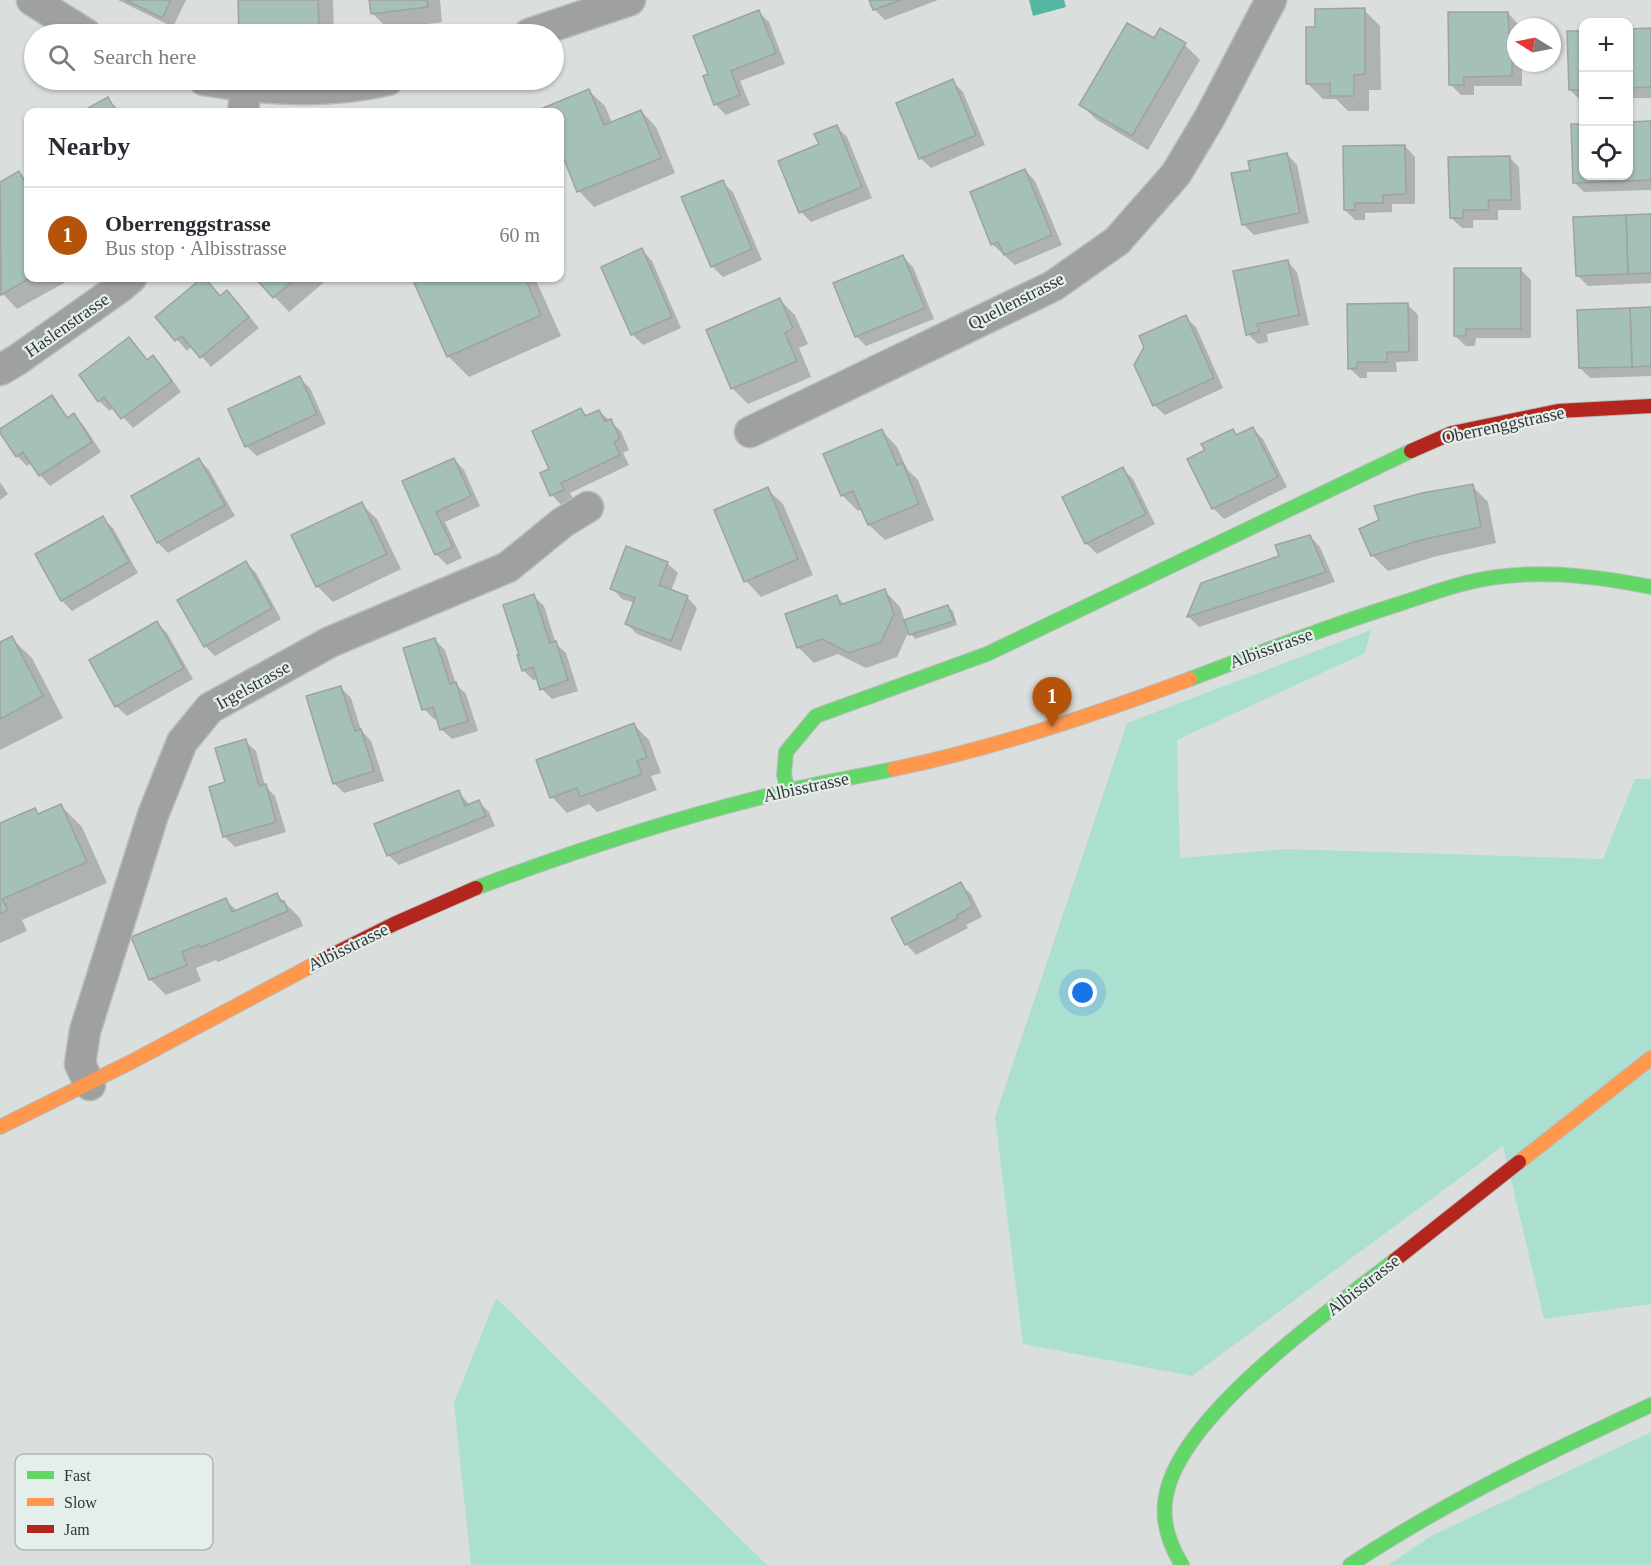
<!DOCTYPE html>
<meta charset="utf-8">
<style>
:root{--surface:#fff;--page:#f2f2f3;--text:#2b2b33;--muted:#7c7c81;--line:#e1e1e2;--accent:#b45309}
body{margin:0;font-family:Georgia,serif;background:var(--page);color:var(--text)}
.controls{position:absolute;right:18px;top:18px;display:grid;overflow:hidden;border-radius:12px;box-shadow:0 2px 4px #0004}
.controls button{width:54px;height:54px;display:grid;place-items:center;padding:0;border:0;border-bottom:2px solid var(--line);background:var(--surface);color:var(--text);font:30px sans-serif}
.compass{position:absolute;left:1507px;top:18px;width:54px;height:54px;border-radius:50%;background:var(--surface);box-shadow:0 2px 4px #0004;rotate:280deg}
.you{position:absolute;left:1083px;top:993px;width:21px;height:21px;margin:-15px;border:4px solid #fff;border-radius:50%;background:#1a73e8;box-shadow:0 0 0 9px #1a73e833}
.badge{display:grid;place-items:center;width:39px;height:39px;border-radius:50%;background:var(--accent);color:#fff;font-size:20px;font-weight:700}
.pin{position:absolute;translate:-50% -50px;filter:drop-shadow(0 2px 3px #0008)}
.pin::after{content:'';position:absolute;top:32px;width:21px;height:18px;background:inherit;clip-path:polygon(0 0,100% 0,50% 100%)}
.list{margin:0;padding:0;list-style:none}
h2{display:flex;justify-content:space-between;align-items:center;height:78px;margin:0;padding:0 24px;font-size:26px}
h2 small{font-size:20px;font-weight:400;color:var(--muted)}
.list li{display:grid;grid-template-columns:39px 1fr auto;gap:18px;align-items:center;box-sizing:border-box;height:96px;padding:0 24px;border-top:2px solid var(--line)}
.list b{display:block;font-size:22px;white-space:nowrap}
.list p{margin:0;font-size:20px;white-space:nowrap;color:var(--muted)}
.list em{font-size:20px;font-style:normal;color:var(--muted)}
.icon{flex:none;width:33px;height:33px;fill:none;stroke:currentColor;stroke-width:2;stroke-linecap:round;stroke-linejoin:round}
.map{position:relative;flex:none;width:1651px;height:1565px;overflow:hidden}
.search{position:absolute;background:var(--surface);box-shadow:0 2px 4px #0004;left:24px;top:24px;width:540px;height:66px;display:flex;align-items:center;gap:15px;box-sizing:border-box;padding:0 21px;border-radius:33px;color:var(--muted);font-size:22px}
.panel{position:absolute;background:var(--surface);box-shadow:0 2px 4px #0004;left:24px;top:108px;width:540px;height:174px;border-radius:12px}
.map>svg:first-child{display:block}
.green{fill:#abe0d1}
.water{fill:#55b6a2}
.shadow{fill:#0003}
.building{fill:#a5bfb9;stroke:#9ea2a1;stroke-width:1.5}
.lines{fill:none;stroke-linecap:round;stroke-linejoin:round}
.street-casing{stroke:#b9bcbb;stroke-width:33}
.fast-casing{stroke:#b9bcbb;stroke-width:16}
.slow-casing{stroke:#b9bcbb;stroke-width:16}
.jam-casing{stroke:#b9bcbb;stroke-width:16}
.street{stroke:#9ea1a0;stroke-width:30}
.fast{stroke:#63d668;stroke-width:14}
.slow{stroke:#ff974d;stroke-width:14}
.jam{stroke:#b3261e;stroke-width:14}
.labels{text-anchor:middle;stroke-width:4.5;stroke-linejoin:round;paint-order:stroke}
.street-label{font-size:18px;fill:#323634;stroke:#e4efec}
.key{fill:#e4efec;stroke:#afb8b5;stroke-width:1.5}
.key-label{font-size:16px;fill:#323634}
</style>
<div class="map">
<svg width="1651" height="1565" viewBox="0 0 1651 1565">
<rect width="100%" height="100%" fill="#dadfde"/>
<g class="green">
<path d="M 1371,630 L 1365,653 L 1177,740 L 1180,858 L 1286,849 L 1603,859 L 1635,779 L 1651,779 L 1651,1304 L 1544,1319 L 1503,1146 L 1192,1376 L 1023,1344 L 995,1117 L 1127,723 Z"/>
<path d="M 496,1298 L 767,1565 L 471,1565 L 454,1403 Z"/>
<path d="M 1651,1432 L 1651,1565 L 1388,1565 L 1431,1536 Z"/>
</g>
<path class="water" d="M 1029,0 L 1064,0 L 1066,7 L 1033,16 Z"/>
<g class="shadow">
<path d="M 118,0 L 186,0 L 173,27 Z"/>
<path d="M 240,0 L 333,0 L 334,34 L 240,34 Z"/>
<path d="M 371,0 L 440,0 L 442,22 L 388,29 L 372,13 Z"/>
<path d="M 871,0 L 938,0 L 885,20 L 875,10 Z"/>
<path d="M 1364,10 L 1380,26 L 1381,90 L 1369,90 L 1369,111 L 1348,111 L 1336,99 L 1323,99 L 1308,84 L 1317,28 Z"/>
<path d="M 759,12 L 769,22 L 785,64 L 740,81 L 750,105 L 726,115 L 715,104 L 710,75 Z"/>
<path d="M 1508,13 L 1518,24 L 1518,27 L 1516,27 L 1516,63 L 1522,63 L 1522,86 L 1474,86 L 1474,95 L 1461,95 L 1450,84 Z"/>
<path d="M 1651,30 L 1651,98 L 1628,98 L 1628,31 Z"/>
<path d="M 1584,32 L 1584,100 L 1580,100 L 1570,90 Z"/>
<path d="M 1154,40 L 1185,45 L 1200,60 L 1148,150 L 1097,120 L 1081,105 Z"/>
<path d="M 952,81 L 963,92 L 985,145 L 931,168 L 920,158 Z"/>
<path d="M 589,91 L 605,106 L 612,123 L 641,111 L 656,127 L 675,173 L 594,207 L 579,191 L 560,145 L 560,112 L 546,112 L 545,109 Z"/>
<path d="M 108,99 L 121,112 L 84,112 Z"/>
<path d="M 1651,123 L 1651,190 L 1584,192 L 1574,182 L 1584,176 L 1628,176 Z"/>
<path d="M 836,126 L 847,137 L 872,198 L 811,222 L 801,212 Z"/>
<path d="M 1405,146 L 1415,157 L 1415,204 L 1392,204 L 1392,212 L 1365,213 L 1365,220 L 1355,220 L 1345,210 Z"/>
<path d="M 1287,154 L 1297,165 L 1309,223 L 1254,235 L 1243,224 L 1252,171 Z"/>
<path d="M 1509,157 L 1519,167 L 1521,210 L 1498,210 L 1498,220 L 1473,220 L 1473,228 L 1462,228 L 1451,218 Z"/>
<path d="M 1025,170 L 1035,181 L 1062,245 L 1015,265 L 992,244 Z"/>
<path d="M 19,173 L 28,182 L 28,278 L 73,278 L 17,309 L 0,291 L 0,184 Z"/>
<path d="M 722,182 L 733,192 L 762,260 L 723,277 L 712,266 Z"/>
<path d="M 1651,216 L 1651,283 L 1588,286 L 1577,275 Z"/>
<path d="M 642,250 L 652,261 L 681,328 L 643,345 L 632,334 Z"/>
<path d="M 902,256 L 913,267 L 934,319 L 866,346 L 856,336 Z"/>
<path d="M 1287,261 L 1297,272 L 1309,325 L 1267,334 L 1268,342 L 1258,344 L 1248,334 Z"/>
<path d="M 1521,270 L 1531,280 L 1531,338 L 1476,338 L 1475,346 L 1466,346 L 1455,336 Z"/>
<path d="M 257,278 L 329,278 L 289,312 Z"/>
<path d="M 414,278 L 535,278 L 561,336 L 469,377 L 448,356 Z"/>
<path d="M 221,297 L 237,302 L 259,328 L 211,367 L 192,346 L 187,351 L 157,317 Z"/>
<path d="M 780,300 L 795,315 L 808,344 L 799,348 L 811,377 L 748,404 L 732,388 Z"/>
<path d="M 1408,305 L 1418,315 L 1418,361 L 1396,362 L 1397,372 L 1367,372 L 1367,378 L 1360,378 L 1349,368 Z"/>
<path d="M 1651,309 L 1651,376 L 1590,378 L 1580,368 Z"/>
<path d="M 1185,317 L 1196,327 L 1223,388 L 1165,415 L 1154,405 Z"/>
<path d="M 129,339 L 148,361 L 153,357 L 163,367 L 181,392 L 133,428 L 114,407 L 110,411 L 99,401 Z"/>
<path d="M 299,378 L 310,388 L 326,424 L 257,456 L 246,446 Z"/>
<path d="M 52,397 L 69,418 L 74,415 L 84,426 L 101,452 L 50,486 L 40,475 L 32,463 L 27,466 L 17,456 Z"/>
<path d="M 581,410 L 588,416 L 599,411 L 621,431 L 629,450 L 623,453 L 629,465 L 570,493 L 574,500 L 562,506 L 552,495 L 542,474 L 551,469 Z"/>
<path d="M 1253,429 L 1263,439 L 1287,487 L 1224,519 L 1213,508 L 1189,459 L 1207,451 L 1232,430 L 1238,436 Z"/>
<path d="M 882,431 L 897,447 L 907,469 L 918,480 L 934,520 L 885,540 L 869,525 L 862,509 L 858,511 L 842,495 Z"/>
<path d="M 454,459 L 464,470 L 480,506 L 445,522 L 462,558 L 447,565 L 436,554 L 404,482 Z"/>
<path d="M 199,460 L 209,470 L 235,516 L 168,553 L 158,543 L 133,497 Z"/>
<path d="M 1123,469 L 1133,479 L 1155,524 L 1097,554 L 1086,543 L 1064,498 Z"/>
<path d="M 0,482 L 8,494 L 0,500 Z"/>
<path d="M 1472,486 L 1488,502 L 1496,543 L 1437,556 L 1388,571 L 1372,555 L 1381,521 Z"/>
<path d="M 767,489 L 783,504 L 813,575 L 761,597 L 746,581 Z"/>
<path d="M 361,504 L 377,519 L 401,569 L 333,602 L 317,586 Z"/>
<path d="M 102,518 L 113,528 L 138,573 L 72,611 L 62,601 L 37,555 Z"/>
<path d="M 1310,536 L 1320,547 L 1335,582 L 1199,627 L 1189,617 L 1202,584 L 1281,557 Z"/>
<path d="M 246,563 L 256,573 L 281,619 L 215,656 L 205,646 Z"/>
<path d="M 667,563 L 678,573 L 671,591 L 687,597 L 697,608 L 681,651 L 637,634 L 627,624 L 635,603 L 622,599 L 612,588 Z"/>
<path d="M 885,591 L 900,607 L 905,621 L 948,607 L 953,611 L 957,625 L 915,639 L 909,631 L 897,657 L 866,668 L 838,654 L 814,663 L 798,647 L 837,597 L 845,605 Z"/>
<path d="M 534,596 L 544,606 L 556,644 L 566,653 L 578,691 L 552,699 L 542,689 L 538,679 L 533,680 L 523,670 Z"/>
<path d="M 157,623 L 167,633 L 193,679 L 127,716 L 116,706 Z"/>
<path d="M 11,638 L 32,658 L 63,718 L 0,750 L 0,644 Z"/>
<path d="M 435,640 L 445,650 L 456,684 L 466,694 L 478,731 L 452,739 L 441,729 L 438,718 L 434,719 L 424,709 Z"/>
<path d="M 340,687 L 351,698 L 361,730 L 371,741 L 384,781 L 344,793 L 334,783 Z"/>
<path d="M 634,725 L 649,740 L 661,773 L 651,776 L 657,790 L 597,812 L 589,804 L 567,813 L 552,797 Z"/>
<path d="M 245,741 L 256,751 L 265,786 L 275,796 L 286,832 L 235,847 L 224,836 L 227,783 Z"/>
<path d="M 458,792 L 470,805 L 479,802 L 489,812 L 495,826 L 399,865 L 388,855 Z"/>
<path d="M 61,806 L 82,827 L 107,883 L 22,920 L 27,931 L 0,943 L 0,824 L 34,809 L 40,815 Z"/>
<path d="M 960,884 L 971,894 L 982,917 L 966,925 L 968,928 L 916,955 L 906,944 Z"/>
<path d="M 277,895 L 300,918 L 303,926 L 218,962 L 216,960 L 196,968 L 201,981 L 166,995 L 150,979 L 226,900 L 237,911 Z"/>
</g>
<g class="building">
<path d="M 126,0 L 171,0 L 162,18 Z"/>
<path d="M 238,0 L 318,0 L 319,30 L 272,30 L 273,34 L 239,34 Z"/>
<path d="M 369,0 L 427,0 L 428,7 L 371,14 Z"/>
<path d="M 869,0 L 901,0 L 873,10 Z"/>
<path d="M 1365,8 L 1365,74 L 1354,75 L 1354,96 L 1330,96 L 1330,84 L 1306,84 L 1306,27 L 1315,27 L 1315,9 Z"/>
<path d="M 759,10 L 776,53 L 731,71 L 740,95 L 714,105 L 703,76 L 708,74 L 693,36 Z"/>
<path d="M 1448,12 L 1508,12 L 1509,35 L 1512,35 L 1512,76 L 1464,77 L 1464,85 L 1449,85 Z"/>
<path d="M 1127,23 L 1154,38 L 1160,28 L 1186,43 L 1132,136 L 1079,105 Z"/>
<path d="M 1651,28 L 1651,87 L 1628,88 L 1628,29 Z"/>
<path d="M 1567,31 L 1584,31 L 1584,90 L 1569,90 Z"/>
<path d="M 953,79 L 976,135 L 919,159 L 896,103 Z"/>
<path d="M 589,89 L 604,125 L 641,110 L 661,158 L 577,192 L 560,149 L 560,112 L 545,112 L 543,108 Z"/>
<path d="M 108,97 L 116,112 L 81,112 Z"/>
<path d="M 1651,121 L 1651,180 L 1625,181 L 1625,176 L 1628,176 L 1628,122 Z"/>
<path d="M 1571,124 L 1584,124 L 1584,176 L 1625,176 L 1625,181 L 1573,183 Z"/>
<path d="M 837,125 L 862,187 L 799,213 L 778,161 L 819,144 L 814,134 Z"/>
<path d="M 1405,145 L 1406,194 L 1383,195 L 1383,203 L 1355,203 L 1355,210 L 1344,210 L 1343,146 Z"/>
<path d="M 1287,153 L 1300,213 L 1242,225 L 1231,173 L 1250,170 L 1248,161 Z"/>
<path d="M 1510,156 L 1511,200 L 1489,200 L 1488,210 L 1463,210 L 1463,218 L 1450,218 L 1448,157 Z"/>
<path d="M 1025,169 L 1052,235 L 1004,255 L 998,242 L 991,245 L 970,192 Z"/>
<path d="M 19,171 L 28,187 L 28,278 L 30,278 L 1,295 L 0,182 Z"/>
<path d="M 723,180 L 752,249 L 711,267 L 681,197 Z"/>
<path d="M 1651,214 L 1651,273 L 1628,274 L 1626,215 Z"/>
<path d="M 1626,215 L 1628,274 L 1576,276 L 1573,217 Z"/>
<path d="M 642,248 L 672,317 L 631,335 L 601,267 Z"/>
<path d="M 903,255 L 925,308 L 855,337 L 833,283 Z"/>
<path d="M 1288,260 L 1299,315 L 1257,324 L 1259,332 L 1246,335 L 1233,271 Z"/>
<path d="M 1454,268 L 1521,268 L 1521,329 L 1466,329 L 1466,336 L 1454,336 Z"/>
<path d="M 202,278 L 205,278 L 220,296 L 227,290 L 249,317 L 200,358 L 182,336 L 175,341 L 155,317 Z"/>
<path d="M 255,278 L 296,278 L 273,298 Z"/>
<path d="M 412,278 L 525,278 L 541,315 L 447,357 Z"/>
<path d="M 780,298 L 793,328 L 785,333 L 797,361 L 731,389 L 706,330 Z"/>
<path d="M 1408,303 L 1409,352 L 1387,352 L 1387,362 L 1357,362 L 1357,368 L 1348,369 L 1347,304 Z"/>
<path d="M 1651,307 L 1651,366 L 1632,367 L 1630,308 Z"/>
<path d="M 1630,308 L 1632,367 L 1579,368 L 1577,310 Z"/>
<path d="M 1186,315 L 1214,378 L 1153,406 L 1134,365 L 1144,347 L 1139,336 Z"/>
<path d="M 129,337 L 147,360 L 153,355 L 172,381 L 121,419 L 104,397 L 98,402 L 79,375 Z"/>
<path d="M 300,376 L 317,414 L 245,447 L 228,409 Z"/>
<path d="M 52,395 L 67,418 L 74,413 L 92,442 L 39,476 L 23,452 L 16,457 L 0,433 L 0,429 Z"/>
<path d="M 581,408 L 585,416 L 599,410 L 605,421 L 611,419 L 620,439 L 614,442 L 620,455 L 561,483 L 564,490 L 550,496 L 540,473 L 549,469 L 532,431 Z"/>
<path d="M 1253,427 L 1278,477 L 1212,509 L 1187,459 L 1205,450 L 1201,444 L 1233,429 L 1236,435 Z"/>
<path d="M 882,429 L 897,465 L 903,463 L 919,504 L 868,525 L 853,491 L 841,496 L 823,454 Z"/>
<path d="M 199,458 L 225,505 L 157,543 L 131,496 Z"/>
<path d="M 454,458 L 471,496 L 436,512 L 453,547 L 435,555 L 402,481 Z"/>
<path d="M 1123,467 L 1146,514 L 1085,544 L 1062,497 Z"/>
<path d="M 1473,484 L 1481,527 L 1421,540 L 1371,556 L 1359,529 L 1379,520 L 1374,506 L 1422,493 Z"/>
<path d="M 768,487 L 798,559 L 744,582 L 714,510 Z"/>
<path d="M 362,502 L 387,554 L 316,587 L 291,535 Z"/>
<path d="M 103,516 L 129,562 L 61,601 L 35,554 Z"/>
<path d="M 1310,535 L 1326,572 L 1187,617 L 1201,583 L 1279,556 L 1275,545 Z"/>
<path d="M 626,546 L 668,562 L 659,585 L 688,596 L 671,641 L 625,624 L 635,598 L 610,589 Z"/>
<path d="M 246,561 L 272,608 L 204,647 L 177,600 Z"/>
<path d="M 885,589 L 894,614 L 881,642 L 849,653 L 822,639 L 797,648 L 785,614 L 837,595 L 840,605 Z"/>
<path d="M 534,594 L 550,643 L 556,641 L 568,680 L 540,690 L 533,667 L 522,671 L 517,655 L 519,655 L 503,605 Z"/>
<path d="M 948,605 L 954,621 L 909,635 L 904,620 Z"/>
<path d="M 157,621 L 184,668 L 115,707 L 89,660 Z"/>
<path d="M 12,636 L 43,696 L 0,719 L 0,642 Z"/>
<path d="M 435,638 L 450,684 L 456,682 L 468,721 L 440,730 L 433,707 L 422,710 L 403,648 Z"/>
<path d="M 341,686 L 355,731 L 361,729 L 374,771 L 333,784 L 306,696 Z"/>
<path d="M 634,723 L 647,757 L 637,761 L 642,774 L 580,797 L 577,788 L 550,798 L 536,760 Z"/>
<path d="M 246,739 L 259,786 L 266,784 L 276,822 L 223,837 L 209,787 L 225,782 L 215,748 Z"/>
<path d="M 459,790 L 465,806 L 479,800 L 486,816 L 387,856 L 374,824 Z"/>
<path d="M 61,804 L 87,862 L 2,899 L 8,910 L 0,914 L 0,823 L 35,808 L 38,814 Z"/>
<path d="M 961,882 L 973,906 L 957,915 L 958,918 L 905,945 L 891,918 Z"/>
<path d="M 277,893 L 281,902 L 284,901 L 288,911 L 201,947 L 199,945 L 182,952 L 187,965 L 149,980 L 131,937 L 226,898 L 232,912 Z"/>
</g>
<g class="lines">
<defs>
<g id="street">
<path d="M 32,0 L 86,34"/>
<path d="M 529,34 L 630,0"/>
<path d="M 204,80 C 262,90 330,94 388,80"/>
<path d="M 243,112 L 246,86"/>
<path d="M 0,370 L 17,360 L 119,288 L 131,278"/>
<path d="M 750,432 L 1053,286 L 1117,241 L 1176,174 L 1210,117 L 1271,0"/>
<path d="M 90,1085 L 80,1064 L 85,1031 L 153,815 L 182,742 L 210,708 L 330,642 L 508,567 L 562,523 L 588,507"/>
</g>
<g id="fast">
<path d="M 1190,679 C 1261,652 1332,625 1405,602 C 1435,592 1465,581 1497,577 C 1548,570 1601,577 1651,587"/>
<path d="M 788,791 L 784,775 L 786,752 L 816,716 L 987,654 L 1411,451"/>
<path d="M 476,888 C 576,850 678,817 782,792 C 819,783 856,777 894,769"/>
<path d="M 1182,1565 C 1169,1544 1161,1521 1166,1496 C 1180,1415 1331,1310 1395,1260"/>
<path d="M 1350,1565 C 1445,1502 1547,1453 1651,1405"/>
</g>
<g id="slow">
<path d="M 894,769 C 995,748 1093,715 1190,679"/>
<path d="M 0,1127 L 133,1061 L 324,959"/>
<path d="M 1519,1162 L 1651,1058"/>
</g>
<g id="jam">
<path d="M 1411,451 L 1452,433 L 1558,411 L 1651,406"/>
<path d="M 324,959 L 394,924 L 476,888"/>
<path d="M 1395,1260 L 1519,1162"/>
</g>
</defs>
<use href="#street" class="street-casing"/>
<use href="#fast" class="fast-casing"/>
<use href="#slow" class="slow-casing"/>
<use href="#jam" class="jam-casing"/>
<use href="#street" class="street"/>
<use href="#fast" class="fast"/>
<use href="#slow" class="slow"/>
<use href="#jam" class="jam"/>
</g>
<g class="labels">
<g class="street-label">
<text transform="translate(1016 301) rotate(-27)" y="6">Quellenstrasse</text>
<text transform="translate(67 325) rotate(-35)" y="6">Haslenstrasse</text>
<text transform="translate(1503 425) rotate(-12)" y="6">Oberrenggstrasse</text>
<text transform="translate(1271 648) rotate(-20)" y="6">Albisstrasse</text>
<text transform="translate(253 685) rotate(-29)" y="6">Irgelstrasse</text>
<text transform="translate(806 787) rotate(-12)" y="6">Albisstrasse</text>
<text transform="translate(348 947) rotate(-26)" y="6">Albisstrasse</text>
<text transform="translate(1363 1285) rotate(-38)" y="6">Albisstrasse</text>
</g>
</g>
<rect x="15" y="1454" width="198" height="96" rx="9" class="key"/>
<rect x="27" y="1471" width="27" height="8" fill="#63d668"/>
<rect x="27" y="1498" width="27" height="8" fill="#ff974d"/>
<rect x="27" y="1525" width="27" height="8" fill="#b3261e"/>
<g class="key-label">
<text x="64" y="1481">Fast</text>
<text x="64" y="1508">Slow</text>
<text x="64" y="1535">Jam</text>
</g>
</svg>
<div class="controls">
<button>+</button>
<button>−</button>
<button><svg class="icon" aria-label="locate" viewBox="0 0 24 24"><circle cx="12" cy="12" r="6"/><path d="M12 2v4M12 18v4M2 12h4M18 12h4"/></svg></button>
</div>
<svg class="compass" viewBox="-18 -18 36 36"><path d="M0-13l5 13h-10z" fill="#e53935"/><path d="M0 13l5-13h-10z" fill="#7c7c81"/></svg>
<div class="you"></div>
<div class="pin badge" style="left:1052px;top:727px">1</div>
<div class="search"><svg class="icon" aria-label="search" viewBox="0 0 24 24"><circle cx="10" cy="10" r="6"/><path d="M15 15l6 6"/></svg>Search here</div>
<section class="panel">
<h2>Nearby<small></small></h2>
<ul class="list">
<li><span class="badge">1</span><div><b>Oberrenggstrasse</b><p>Bus stop · Albisstrasse</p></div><em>60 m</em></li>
</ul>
</section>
</div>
